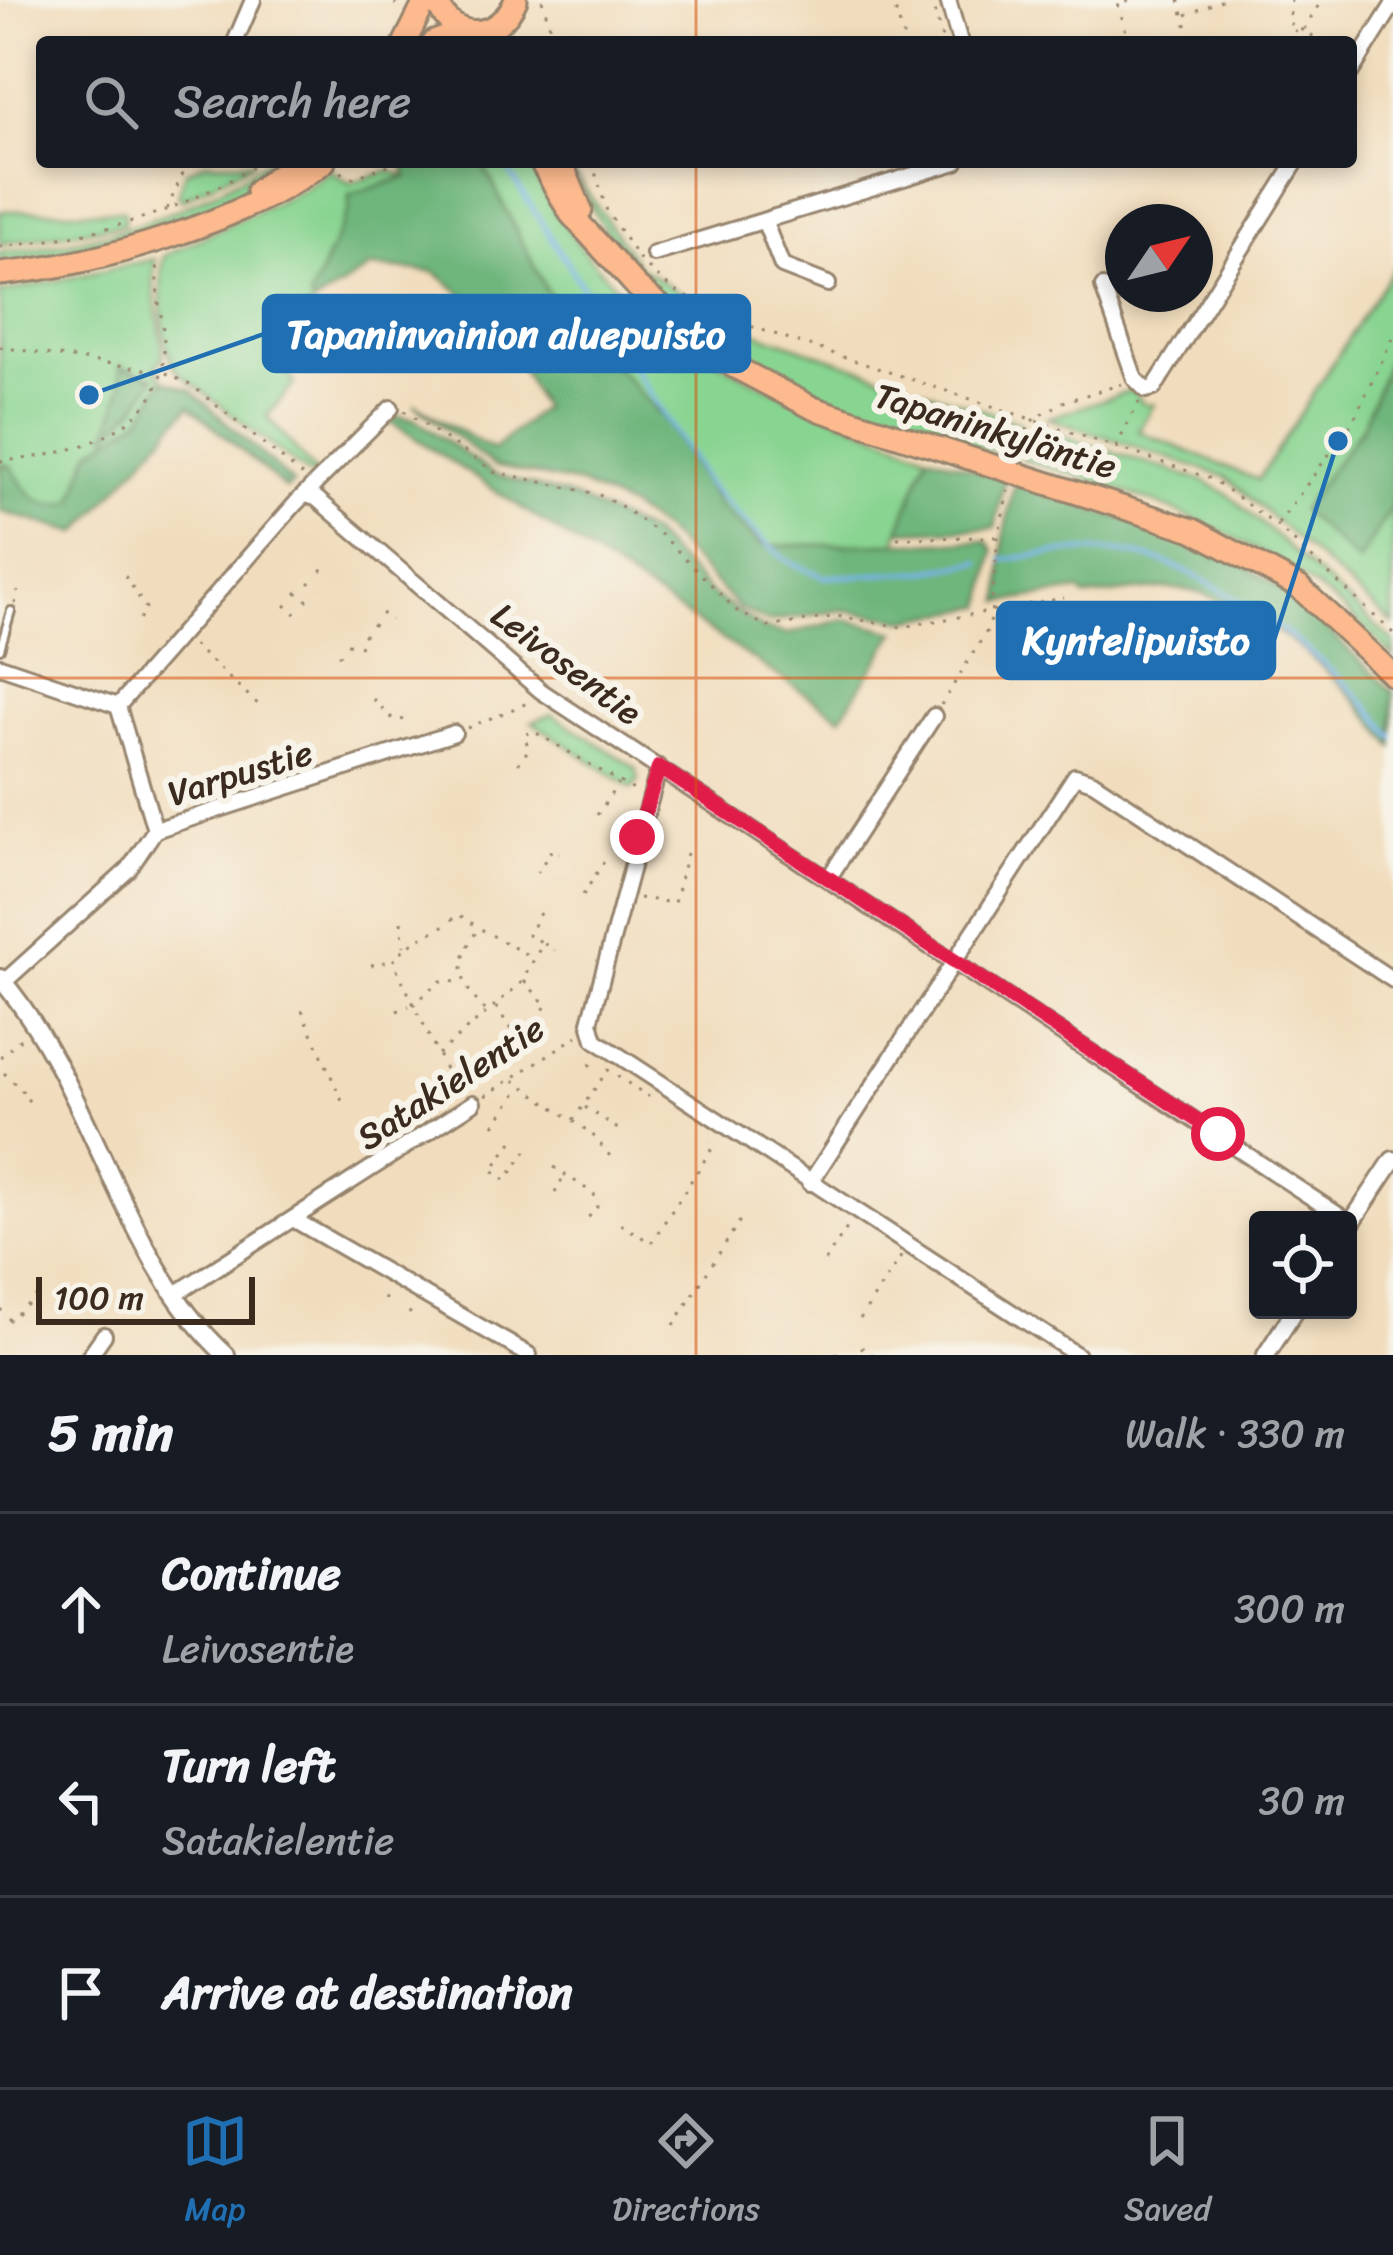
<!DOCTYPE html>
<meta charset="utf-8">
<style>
:root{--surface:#171b24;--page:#20242c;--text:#f1f3f6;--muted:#9ea1a6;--line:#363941;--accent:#1f6fb2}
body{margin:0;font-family:Sriracha,sans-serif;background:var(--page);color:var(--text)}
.controls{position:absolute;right:36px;bottom:36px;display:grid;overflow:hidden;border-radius:12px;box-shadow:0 6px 18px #0003}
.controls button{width:108px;height:108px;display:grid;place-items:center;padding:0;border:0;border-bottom:3px solid var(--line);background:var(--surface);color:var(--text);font:60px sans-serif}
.compass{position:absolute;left:1105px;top:204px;width:108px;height:108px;border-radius:50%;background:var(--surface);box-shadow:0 6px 18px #0003;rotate:55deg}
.scale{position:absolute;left:36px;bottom:30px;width:219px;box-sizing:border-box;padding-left:12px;border:6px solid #3b2a1e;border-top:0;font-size:33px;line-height:42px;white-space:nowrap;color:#3b2a1e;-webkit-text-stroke:9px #f7f3e8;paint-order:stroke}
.stop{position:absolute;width:36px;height:36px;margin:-27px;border:9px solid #e11d48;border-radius:50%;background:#fff}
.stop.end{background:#e11d48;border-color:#fff;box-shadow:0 3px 12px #0008}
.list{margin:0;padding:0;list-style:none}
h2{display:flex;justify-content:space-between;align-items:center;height:156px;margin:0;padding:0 48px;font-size:51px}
h2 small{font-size:39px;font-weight:400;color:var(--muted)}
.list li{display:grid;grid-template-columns:78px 1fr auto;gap:36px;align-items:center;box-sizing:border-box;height:192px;padding:0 48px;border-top:3px solid var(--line)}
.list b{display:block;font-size:45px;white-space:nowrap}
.list p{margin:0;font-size:39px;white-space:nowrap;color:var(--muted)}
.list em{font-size:39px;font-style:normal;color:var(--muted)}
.icon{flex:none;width:66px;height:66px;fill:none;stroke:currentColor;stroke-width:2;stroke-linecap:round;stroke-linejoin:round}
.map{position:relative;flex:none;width:1393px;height:1355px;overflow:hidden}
.search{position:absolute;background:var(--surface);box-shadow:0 6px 18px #0003;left:36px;right:36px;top:36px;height:132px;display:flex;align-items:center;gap:30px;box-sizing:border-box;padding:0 42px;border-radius:12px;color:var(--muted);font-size:45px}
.sheet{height:732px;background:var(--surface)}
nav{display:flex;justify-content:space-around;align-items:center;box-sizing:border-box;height:168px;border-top:3px solid var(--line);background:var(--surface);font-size:33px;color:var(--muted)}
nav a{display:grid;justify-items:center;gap:6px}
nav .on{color:var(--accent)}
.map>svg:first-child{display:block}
.green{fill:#88d491;stroke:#627f58;stroke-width:3}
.forest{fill:#6eb67b;stroke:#54704c;stroke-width:3}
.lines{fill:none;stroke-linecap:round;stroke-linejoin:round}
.stream{stroke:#78b4ea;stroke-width:4.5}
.service-casing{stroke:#96846e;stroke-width:12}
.minor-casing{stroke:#96846e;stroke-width:20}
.tertiary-casing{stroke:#96846e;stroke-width:22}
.primary-casing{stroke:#96846e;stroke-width:27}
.path{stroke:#96846e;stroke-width:3;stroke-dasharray:3 9;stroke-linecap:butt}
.service{stroke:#fff;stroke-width:6}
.minor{stroke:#fff;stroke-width:14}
.tertiary{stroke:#fff;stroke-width:16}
.primary{stroke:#fcba8e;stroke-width:21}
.route{stroke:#e11d48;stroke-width:15}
.grid{fill:none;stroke:#d7540e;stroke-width:3;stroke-opacity:0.55}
.labels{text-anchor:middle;stroke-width:12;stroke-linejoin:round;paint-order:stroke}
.street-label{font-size:36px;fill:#3b2a1e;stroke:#f7f3e8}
.leader{fill:none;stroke:#1f6fb2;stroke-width:4.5}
.callout-dot{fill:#1f6fb2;stroke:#f7f3e8;stroke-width:4.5}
.callout{fill:#1f6fb2;stroke:#1f6fb2;stroke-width:4.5}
.callout-label{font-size:39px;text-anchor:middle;font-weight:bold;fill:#fff}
</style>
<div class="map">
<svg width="1393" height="1355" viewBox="0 0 1393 1355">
<rect width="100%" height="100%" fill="#f7f3e8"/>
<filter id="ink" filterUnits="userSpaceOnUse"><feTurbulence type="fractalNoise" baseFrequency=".00833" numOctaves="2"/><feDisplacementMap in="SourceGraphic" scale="24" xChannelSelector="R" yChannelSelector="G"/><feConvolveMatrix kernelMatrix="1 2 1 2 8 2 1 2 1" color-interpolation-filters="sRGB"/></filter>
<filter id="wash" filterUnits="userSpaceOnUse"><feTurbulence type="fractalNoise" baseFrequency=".004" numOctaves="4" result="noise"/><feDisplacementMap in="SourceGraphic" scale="48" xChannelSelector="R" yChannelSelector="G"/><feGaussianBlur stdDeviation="2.7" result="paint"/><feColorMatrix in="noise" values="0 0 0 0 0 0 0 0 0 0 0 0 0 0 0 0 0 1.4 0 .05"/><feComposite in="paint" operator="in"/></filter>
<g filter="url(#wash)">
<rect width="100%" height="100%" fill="#f1ddbd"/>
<g class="green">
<path d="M 206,162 L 254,162 L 182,200 L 178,195 L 185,172 Z"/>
<path d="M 265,162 L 281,162 C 203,227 98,251 0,262 L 0,252 C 94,244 186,216 265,162 Z"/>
<path d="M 482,162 L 529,162 C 613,340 760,385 928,454 L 894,547 L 764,546 L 720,507 L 666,421 L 547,292 Z"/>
<path d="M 330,170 L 350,183 L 390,171 L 408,176 L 350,195 L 349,209 L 310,298 L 314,304 L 266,350 L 295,383 L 267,416 L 315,472 L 312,477 L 179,373 C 162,354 157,282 164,256 L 304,189 Z"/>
<path d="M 572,170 L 639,266 L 723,321 L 1021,423 L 1013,457 C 829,401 660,361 572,170 Z"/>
<path d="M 0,211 L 124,211 L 124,224 L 0,244 Z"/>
<path d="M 155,259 C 149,295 162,321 163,358 L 156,367 L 167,384 L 78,533 L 0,511 L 0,293 Z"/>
<path d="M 1393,269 L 1393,624 L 1226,477 L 1048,418 L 1132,390 L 1144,404 L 1154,404 L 1138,431 L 1258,480 Z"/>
<path d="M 1040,429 L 1204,481 L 1229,495 L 1393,641 L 1393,657 C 1296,547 1158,499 1021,459 L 1029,434 Z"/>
<path d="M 552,714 L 636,768 L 639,780 L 632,788 L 532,722 Z"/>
</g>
<g class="forest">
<path d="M 403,162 L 482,162 L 547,292 L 666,421 L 720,507 L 763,546 L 987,541 L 994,551 L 984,606 L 905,620 L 843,610 L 768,622 L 739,608 L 665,532 L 628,507 L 579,484 L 494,466 L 414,404 L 493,450 L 542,408 L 496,321 L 435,272 L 371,267 L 314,304 L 310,298 L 349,209 L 349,195 L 407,177 Z"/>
<path d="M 1393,349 L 1393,505 L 1358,562 L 1301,510 L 1362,427 Z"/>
<path d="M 120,366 L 155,377 L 135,408 L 108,434 L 122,386 Z"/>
<path d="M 164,380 L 191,390 L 293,483 L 286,489 L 190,406 L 78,533 L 0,511 L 0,465 L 11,466 C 26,492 39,513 74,501 L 90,452 L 142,417 Z"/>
<path d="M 393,416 L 415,419 L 493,474 L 575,498 L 651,534 L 714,596 L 763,629 L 789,634 L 845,619 L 896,632 L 841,717 L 389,421 Z"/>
<path d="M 928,454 L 1005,479 L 995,528 L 899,531 Z"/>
<path d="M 1014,484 L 1219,549 L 1292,596 L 1393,692 L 1393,746 C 1346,682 1275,615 1196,592 C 1166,583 1116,595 1084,597 L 1079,591 L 1001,602 L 1004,535 Z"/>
</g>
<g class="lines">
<g class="stream">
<path d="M 503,162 L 709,486 L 765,542 L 789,562 L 825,577 L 921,572 L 980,562"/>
<path d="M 1003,560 C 1043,554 1092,547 1132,554 C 1211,566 1348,672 1393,737"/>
</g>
</g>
</g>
<g filter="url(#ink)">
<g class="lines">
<defs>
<path id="service" d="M 0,649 L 11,611"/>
<g id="minor">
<path d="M 948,0 L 960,42"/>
<path d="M 235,42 L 253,0"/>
<path d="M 1351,72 L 1393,5"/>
<path d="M 765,223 L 782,266 L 828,284"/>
<path d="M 654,254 L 956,162"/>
<path d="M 1103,287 L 1135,379 L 1146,390 L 1154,388 L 1296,162"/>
<path d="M 306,495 L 316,498 L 541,691 L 1346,1220"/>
<path d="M 0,666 L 118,706"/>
<path d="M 659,767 L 590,1022 L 595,1040 L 1077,1355"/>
<path d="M 155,830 L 118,706 L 296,503 L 391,408"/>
<path d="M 830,876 L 934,716"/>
<path d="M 4,982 L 129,869 L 155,830 L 454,733"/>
<path d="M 810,1183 L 1075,776 L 1093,782 L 1393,980"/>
<path d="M 293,1219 L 529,1355"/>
<path d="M 174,1295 L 473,1103"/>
<path d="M 90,1355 L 104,1335"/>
</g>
<g id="tertiary">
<path d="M 0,978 C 95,1089 121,1260 226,1355"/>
<path d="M 1348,1228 L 1393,1160"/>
<path d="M 1266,1355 L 1295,1310"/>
</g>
<g id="primary">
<path d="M 436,0 C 452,43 498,41 516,0"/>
<path d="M 405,42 L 426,0"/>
<path d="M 434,42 L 462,32"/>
<path d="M 541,162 L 571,214 L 637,287 L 733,366 L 813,408 L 1193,530 L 1299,587 L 1393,675"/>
<path d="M 561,162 L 581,210"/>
<path d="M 257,191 L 295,162"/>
<path d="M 0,274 C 98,265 245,221 324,162"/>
</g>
</defs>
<use href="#service" class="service-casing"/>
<use href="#minor" class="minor-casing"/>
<use href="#tertiary" class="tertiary-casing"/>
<use href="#primary" class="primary-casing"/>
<g class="path">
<path d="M 383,0 L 404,7"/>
<path d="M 542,0 L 555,42"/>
<path d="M 892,0 L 905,42"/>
<path d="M 931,0 L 943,42"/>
<path d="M 1179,0 L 1191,42"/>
<path d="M 1291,0 L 1289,23 L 1322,41"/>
<path d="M 1186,15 L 1222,0"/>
<path d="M 1304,29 L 1322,0"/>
<path d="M 1129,42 L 1118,4 L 1130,0"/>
<path d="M 1288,42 L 1296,30"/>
<path d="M 592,162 L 607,211 L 641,262"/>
<path d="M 341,172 L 353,178 L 394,163"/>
<path d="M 167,209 L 188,162"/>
<path d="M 0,247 C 94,236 179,215 260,162"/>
<path d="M 648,268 L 672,289 L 729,319 L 1212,479 L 1277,526 L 1393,633"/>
<path d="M 464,332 C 491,325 500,338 515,358 L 503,370"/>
<path d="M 419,333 L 440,317"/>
<path d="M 0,347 L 164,372 L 194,387 L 303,476"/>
<path d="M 325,347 L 345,338"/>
<path d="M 404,411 L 495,472 L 597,494 L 621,506 L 664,537 L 737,611 L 768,627 L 837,616 L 902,627 L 1064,598"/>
<path d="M 1116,447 L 1139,402"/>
<path d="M 1019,454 L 1030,422 L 1063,402 L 1122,384"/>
<path d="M 0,461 C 65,457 163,434 164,351 C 165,317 152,292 159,258"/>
<path d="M 1278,524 L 1352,423 L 1393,338"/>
<path d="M 897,538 L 996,537"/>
<path d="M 321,569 L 330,576"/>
<path d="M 125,576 L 146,608 L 139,620"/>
<path d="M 309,582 L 318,590"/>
<path d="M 296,592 L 308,601"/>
<path d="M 15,604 L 18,591"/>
<path d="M 285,605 L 296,614"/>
<path d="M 381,613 L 391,620"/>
<path d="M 372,624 L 380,631"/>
<path d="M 363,634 L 370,640"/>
<path d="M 347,644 L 364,646"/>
<path d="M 193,645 L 259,705"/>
<path d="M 338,654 L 347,661"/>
<path d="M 373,699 L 392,718 L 405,720"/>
<path d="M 941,705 L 990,626 L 998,537 L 1008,491"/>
<path d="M 467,728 L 530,702"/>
<path d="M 518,764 L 529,749 L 524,735 L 533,731 L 637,792"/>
<path d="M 597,815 L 618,784"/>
<path d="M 537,873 L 552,849 L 559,853"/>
<path d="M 583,895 L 605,860"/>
<path d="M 639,898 L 674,903 L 687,853"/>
<path d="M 540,913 L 528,935 L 542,942"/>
<path d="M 401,921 L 404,946"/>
<path d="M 371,965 L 391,961"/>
<path d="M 524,981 L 547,1006 L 541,1011"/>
<path d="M 413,1005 L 440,981 L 459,982"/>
<path d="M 496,1007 L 515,1035"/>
<path d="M 302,1010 L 345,1108"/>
<path d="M 485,1010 C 455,980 456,961 479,928 L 533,958"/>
<path d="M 397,1011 L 409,1006"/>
<path d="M 438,1054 L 521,983 L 543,943 L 555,950"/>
<path d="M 0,1057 L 25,1035"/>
<path d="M 589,1066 L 593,1061"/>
<path d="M 445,1069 L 393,961 C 416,932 438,936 458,914 L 479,928"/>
<path d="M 4,1073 L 29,1098 L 25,1106"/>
<path d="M 514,1080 L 592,1134 L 610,1156 L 606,1161"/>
<path d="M 485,1096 L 577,1036"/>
<path d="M 585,1107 L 624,1133"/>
<path d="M 573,1120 L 608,1070 L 649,1097"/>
<path d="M 494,1125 L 519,1090"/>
<path d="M 512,1142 L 492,1170 L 506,1180 L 527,1150"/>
<path d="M 554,1167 L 594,1194 L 597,1207 L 588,1218 L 584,1216"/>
<path d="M 555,1193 L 564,1176"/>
<path d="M 621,1224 L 651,1243 L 713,1147 L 711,1141"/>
<path d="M 825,1261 L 849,1225"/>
<path d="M 384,1300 L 390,1290"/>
<path d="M 0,1309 L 10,1320 L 39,1294"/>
<path d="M 409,1314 L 415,1304"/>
<path d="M 860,1319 L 902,1255"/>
<path d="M 674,1325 L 742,1217"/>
<path d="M 861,1347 L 873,1355"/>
<path d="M 836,1355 L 842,1347"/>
</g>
<use href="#service" class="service"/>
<use href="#minor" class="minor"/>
<use href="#tertiary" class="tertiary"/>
<use href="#primary" class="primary"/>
</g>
</g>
<g class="lines" filter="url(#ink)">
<path class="route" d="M 637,837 L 659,767 L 1218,1134"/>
</g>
<path class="grid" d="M 696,0 L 696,42M 696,162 L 696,1355M 0,678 L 1393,678"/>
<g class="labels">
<g class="street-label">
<text transform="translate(996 430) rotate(17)" y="13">Tapaninkyläntie</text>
<text transform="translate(567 663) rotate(37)" y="13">Leivosentie</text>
<text transform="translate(240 772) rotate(-17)" y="13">Varpustie</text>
<text transform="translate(450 1082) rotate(-33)" y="13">Satakielentie</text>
</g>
</g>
<path class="leader" d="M89 395L264 334M1338 441L1274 640"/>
<g class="callout-dot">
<circle cx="89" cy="395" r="12"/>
<circle cx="1338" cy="441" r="12"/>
</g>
<g class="callout">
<rect x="264" y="296" width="485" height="75" rx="12"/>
<rect x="998" y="603" width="276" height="75" rx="12"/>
</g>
<g class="callout-label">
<text x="506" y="348">Tapaninvainion aluepuisto</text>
<text x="1136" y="654">Kyntelipuisto</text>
</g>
</svg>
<div class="controls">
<button><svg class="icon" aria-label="locate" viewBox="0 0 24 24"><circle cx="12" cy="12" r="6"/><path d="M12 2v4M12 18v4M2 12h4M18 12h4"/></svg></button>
</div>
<svg class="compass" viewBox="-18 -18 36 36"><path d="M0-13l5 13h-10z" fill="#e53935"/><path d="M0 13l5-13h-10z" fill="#9ea1a6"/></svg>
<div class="scale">100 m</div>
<div class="stop" style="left:1218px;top:1134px"></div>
<div class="stop end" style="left:637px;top:837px"></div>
<div class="search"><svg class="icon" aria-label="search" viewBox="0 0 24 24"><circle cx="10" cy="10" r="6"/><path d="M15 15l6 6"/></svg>Search here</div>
</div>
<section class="sheet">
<h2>5 min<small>Walk · 330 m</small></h2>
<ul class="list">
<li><svg class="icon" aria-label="ahead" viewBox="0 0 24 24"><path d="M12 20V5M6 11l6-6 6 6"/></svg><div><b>Continue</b><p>Leivosentie</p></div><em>300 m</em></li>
<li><svg class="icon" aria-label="left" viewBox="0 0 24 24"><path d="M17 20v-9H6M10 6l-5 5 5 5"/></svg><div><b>Turn left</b><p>Satakielentie</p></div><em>30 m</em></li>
<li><svg class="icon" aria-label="arrive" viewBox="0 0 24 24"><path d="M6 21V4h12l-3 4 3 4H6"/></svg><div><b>Arrive at destination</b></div></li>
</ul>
</section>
<nav>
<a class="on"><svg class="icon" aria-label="map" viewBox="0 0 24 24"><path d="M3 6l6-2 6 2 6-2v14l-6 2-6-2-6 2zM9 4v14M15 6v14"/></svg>Map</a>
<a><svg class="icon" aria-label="directions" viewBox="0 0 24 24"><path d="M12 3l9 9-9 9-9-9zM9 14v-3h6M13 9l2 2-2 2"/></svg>Directions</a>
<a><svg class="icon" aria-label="saved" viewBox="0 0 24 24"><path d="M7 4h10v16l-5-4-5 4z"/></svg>Saved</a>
</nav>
